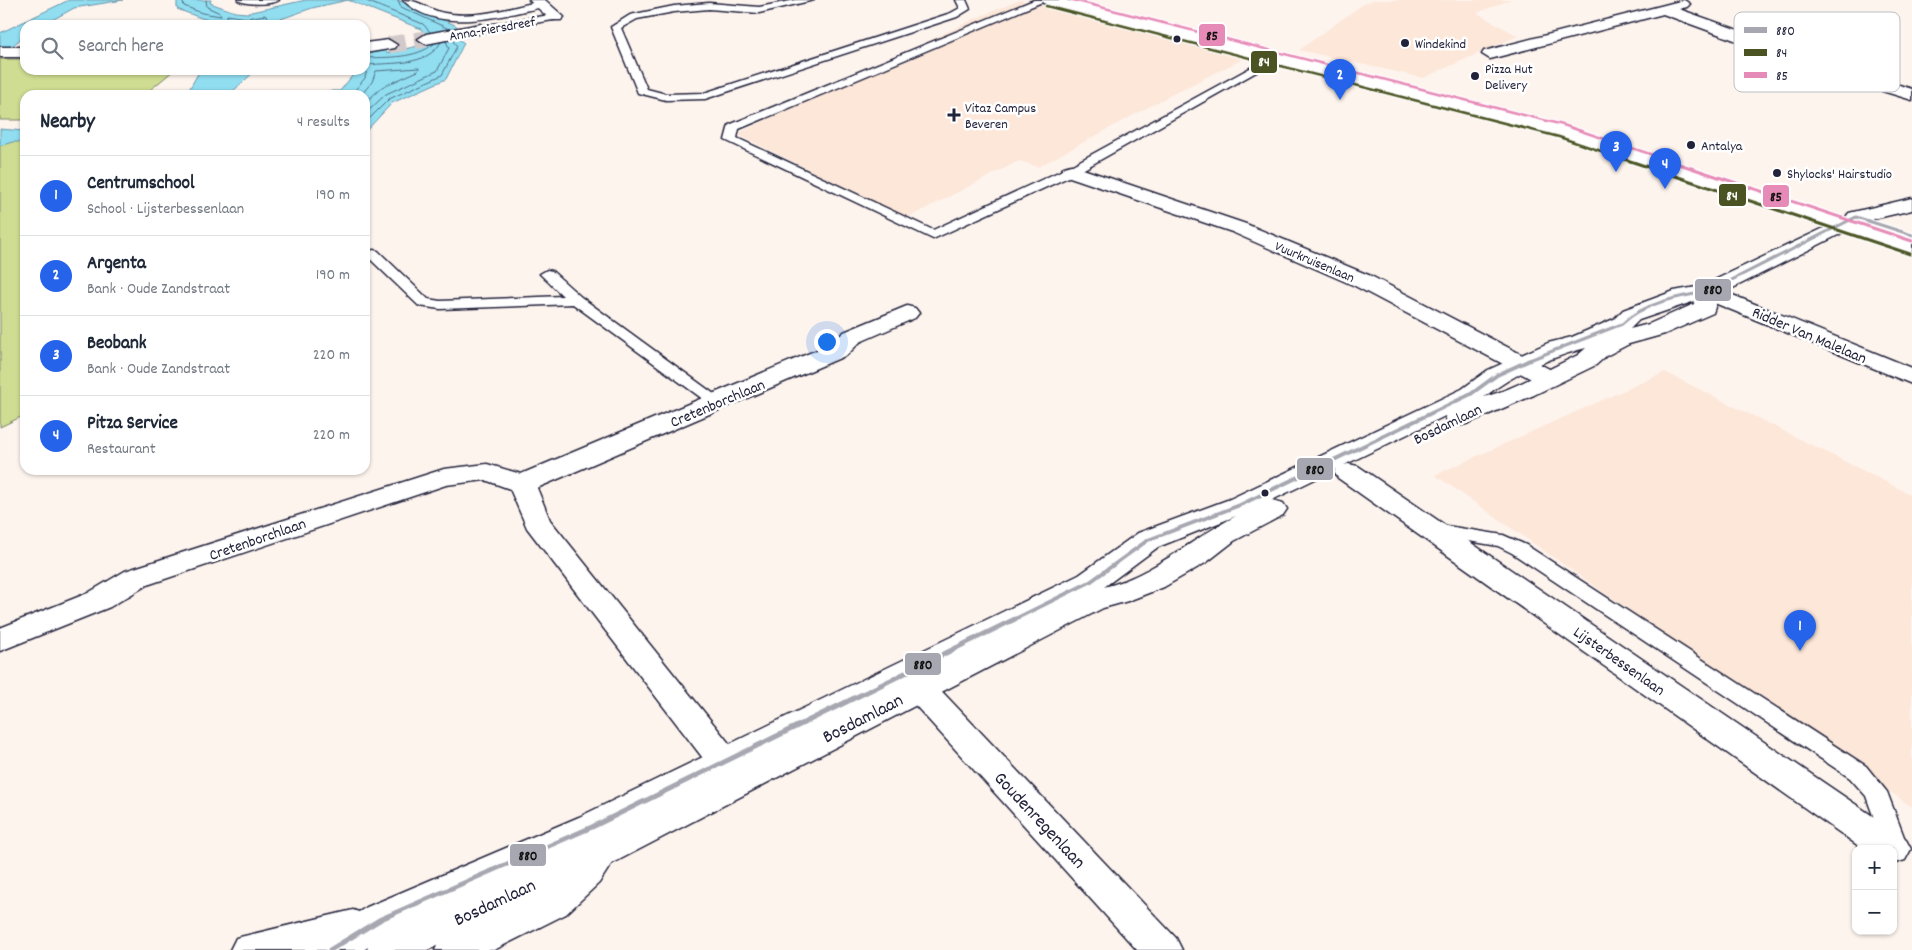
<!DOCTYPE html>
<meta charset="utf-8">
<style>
:root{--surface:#fff;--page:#f2f2f3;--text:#1f2937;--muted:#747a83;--line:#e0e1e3;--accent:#2563eb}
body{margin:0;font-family:Dekko,sans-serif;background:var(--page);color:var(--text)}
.controls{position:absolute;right:15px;bottom:15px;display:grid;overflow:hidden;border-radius:10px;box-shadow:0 1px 4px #0004}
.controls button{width:45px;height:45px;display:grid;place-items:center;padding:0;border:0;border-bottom:1px solid var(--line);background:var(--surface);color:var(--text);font:25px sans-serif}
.you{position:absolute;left:826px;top:341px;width:18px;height:18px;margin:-12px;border:4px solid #fff;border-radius:50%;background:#1a73e8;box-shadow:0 0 0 8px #1a73e833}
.badge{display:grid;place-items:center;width:32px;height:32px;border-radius:50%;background:var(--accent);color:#fff;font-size:16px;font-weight:700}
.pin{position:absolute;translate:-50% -41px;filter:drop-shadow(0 1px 2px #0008)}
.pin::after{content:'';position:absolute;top:26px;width:18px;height:15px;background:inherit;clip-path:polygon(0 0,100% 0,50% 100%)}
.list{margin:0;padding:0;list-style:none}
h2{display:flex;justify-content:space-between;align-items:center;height:65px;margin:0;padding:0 20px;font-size:21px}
h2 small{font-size:16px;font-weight:400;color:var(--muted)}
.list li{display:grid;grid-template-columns:32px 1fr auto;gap:15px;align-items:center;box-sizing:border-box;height:80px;padding:0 20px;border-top:1px solid var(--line)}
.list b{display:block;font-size:19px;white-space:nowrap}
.list p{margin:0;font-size:16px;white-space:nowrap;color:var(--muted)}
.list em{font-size:16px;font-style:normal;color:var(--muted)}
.icon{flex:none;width:28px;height:28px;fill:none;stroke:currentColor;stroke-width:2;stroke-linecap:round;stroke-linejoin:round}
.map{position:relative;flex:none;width:1912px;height:950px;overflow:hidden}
.search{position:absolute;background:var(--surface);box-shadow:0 1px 4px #0004;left:20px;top:20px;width:350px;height:55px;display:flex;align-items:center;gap:12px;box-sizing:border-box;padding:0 18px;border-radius:15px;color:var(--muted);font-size:19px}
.panel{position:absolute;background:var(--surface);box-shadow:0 1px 4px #0004;left:20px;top:90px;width:350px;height:385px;border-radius:15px}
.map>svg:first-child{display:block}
.built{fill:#fce7d9}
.green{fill:#cedd91;stroke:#788066}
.water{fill:#91def1;stroke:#6593a8}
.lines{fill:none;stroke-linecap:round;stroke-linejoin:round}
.shore{stroke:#4e6d84;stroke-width:1}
.street-tunnel{stroke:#d2caca;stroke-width:17;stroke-dasharray:17 9;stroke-linecap:butt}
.lane-casing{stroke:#22223b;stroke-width:3}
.street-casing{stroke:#22223b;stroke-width:3}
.secondary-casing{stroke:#22223b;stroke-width:3}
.primary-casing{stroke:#22223b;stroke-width:3}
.lane{fill:#fff;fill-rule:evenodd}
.street{fill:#fff;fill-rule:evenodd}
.secondary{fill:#fff;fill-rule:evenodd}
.primary{fill:#fff;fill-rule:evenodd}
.bus-1-far2-casing{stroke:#fff;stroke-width:6}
.bus-1-far1-casing{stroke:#fff;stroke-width:8}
.bus-1-casing{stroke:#fff;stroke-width:9}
.bus-2-far1-casing{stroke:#fff;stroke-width:5}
.bus-2-casing{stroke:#fff;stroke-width:6}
.bus-3-far1-casing{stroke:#fff;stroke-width:5}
.bus-3-casing{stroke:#fff;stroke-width:6}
.bus-1-far2{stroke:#a7a7b1;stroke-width:3}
.bus-1-far1{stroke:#a7a7b1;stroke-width:4}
.bus-1{stroke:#a7a7b1;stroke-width:5}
.bus-2-far1{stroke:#4a5321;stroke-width:2.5}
.bus-2{stroke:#4a5321;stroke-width:3}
.bus-3-far1{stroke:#e68ab7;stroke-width:2.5}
.bus-3{stroke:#e68ab7;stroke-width:3}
.bus-dot{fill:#22223b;stroke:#fff;stroke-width:2}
.labels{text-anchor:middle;stroke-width:5;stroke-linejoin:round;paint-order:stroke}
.far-street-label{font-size:14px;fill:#22223b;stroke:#fff}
.far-poi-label{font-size:14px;fill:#22223b;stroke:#fff;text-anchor:start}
.street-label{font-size:16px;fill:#22223b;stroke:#fff}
.near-street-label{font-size:19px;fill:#22223b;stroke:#fff}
.key{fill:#fff;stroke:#bdbdc4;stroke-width:1}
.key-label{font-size:14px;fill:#22223b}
.line-badge{stroke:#fff;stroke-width:2}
.badge-label{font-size:14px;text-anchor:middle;font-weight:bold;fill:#fff}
.pale-badge-label{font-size:14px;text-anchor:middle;font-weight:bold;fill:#111}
</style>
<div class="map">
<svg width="1912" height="950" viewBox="0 0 1912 950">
<rect width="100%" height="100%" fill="#fef4ee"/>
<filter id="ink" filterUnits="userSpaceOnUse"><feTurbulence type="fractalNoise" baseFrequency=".02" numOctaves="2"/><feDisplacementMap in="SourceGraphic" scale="10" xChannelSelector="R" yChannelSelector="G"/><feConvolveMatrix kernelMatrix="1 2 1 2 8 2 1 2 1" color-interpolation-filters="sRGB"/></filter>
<g filter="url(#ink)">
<g class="built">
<path d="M 1020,0 L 1243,59 L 1167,97 L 1038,167 L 1019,161 L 907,218 L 737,134 L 974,19 Z"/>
<path d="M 1374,0 L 1510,0 L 1477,13 L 1518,36 L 1423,78 L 1299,50 L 1362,5 Z"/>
<path d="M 1665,372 L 1912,495 L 1912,807 L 1435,475 Z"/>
</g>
<g class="green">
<path d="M 0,59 L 25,59 L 25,70 L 174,70 L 144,95 L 25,95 L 25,120 L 0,120 Z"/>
<path d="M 0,140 L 25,142 L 25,415 L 0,427 Z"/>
</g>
<g class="water">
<path d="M 69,0 L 123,0 L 74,8 L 43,25 L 25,25 L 25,35 L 10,48 L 0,48 L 0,33 Z"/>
<path d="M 177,0 L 211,0 L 210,3 L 235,12 L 247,13 L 306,0 L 398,0 L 455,25 L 460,29 L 456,37 L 464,43 L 446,79 L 392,103 L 365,132 L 365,95 L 322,95 L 332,91 L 340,91 L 357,70 L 365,70 L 365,54 L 385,50 L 387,53 L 427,44 L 430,41 L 421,29 L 348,0 L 312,8 L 264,25 L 232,25 L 201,18 L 177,9 Z"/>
<path d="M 200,70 L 256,70 L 232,92 L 236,95 L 189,95 L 190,88 Z"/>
<path d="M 0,129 L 25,131 L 25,142 L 12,142 L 0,146 Z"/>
</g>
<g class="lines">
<g class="shore">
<path d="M 182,0 L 184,6 L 202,13 L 221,16 L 220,13 L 207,7 L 206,0"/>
<path d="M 364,0 L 423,24 L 430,32"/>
<path d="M 398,0 L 401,7 L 449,29"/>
<path d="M 228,25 L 227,15 L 247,18 L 265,15 L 267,17 L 264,25"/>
<path d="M 365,58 C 388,57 415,59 434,44"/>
<path d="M 351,95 L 365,78 L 368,65 C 392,62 427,67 441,42"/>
<path d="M 361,95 L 372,82 L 376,71 L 419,68 L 418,71 L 382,87 L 365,103"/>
<path d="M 365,114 L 386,94 L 437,71 L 449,48 L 446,41"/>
<path d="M 365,123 L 389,99 L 442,75 L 457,46 L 452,40"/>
</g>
<path class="street-tunnel" d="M 389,45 L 426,39"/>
<defs>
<g id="lane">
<path d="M 238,0 L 279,0 C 272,5 245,5 238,0 Z"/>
<path d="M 403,0 C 420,0 428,10 444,13 C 476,19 510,8 541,1 L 546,4 C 540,9 528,10 520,12 C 484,20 433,30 403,0 Z"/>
<path d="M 796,0 L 814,0 L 759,13 L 709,9 L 674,12 L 637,19 L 621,28 L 647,89 L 666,94 L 704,93 L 951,13 L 960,8 L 956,0 L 966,0 L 970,9 L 957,17 L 705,99 L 666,100 L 638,93 L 611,27 L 630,15 L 674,6 L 709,3 L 759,7 Z"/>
<path d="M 1034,0 L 1047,0 L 739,129 L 737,138 L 933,230 L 1067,168 L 1272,56 L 1280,56 L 1281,58 L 1075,174 L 933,239 L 725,140 L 729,125 Z"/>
<path d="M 556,14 L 559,15 L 559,19 L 481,32 L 476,29 L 481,26 Z"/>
<path d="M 373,250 L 378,251 L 428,299 L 440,301 L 563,296 L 540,274 L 547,270 L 552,271 L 581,297 L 725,402 L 723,405 L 711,405 L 573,304 L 440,309 L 419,306 L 368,257 L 366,254 Z"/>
<path d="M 1434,524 L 1503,535 L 1526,545 L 1866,766 L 1887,792 L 1909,850 L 1905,857 L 1893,858 L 1893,849 L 1885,849 L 1866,796 L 1850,778 L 1512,553 L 1498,546 L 1427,534 L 1425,530 L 1427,526 Z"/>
</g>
<g id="street">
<path d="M 529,0 L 545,0 L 564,17 L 561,20 L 551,20 Z"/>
<path d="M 1684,0 L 1690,4 L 1687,7 L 1679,9 L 1845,68 L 1912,89 L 1912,100 L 1833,76 L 1663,14 L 1490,59 L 1482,54 L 1484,51 Z"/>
<path d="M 481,24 L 489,29 L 487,32 L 426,44 L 418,39 L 426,34 Z"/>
<path d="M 389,40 L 397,45 L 395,48 L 365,53 L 365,43 Z"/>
<rect x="0" y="47" width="25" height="10"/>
<path d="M 1071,165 L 1246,224 L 1371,276 L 1557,373 L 1560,378 L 1557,383 L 1548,385 L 1539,383 L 1355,286 L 1232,232 L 1064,175 L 1061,171 L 1064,167 Z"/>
<path d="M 1912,198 L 1912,210 L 1856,223 L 1849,221 L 1846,217 L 1849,213 Z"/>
<path d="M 1708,285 L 1912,368 L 1912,384 L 1700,297 L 1697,292 L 1700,287 Z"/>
<path d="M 907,306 L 915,308 L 919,313 L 915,318 L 860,342 L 847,355 L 537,488 L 550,520 L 736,752 L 742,761 L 736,770 L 724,774 L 712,770 L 527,528 L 510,489 L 485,480 L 446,485 L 147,585 L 110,607 L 0,651 L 0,628 L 88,593 L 125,571 L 444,469 L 487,464 L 521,474 L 829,345 L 844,332 Z"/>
<path d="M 1348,464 L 1358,466 L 1905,838 L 1911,849 L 1905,860 L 1893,864 L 1893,849 L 1863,849 L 1338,478 L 1334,472 L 1338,466 Z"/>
<path d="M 919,676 L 931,680 L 1176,938 L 1182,950 L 1137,950 L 907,696 L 902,688 L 907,680 Z"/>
<path d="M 600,837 L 613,841 L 619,852 L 599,883 L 566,914 L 494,950 L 435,950 L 441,938 L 538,890 L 573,861 L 587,841 Z"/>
<path d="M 353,910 L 367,915 L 373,927 L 367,939 L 333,950 L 230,950 L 236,938 Z"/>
</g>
<path id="secondary" d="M 1843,219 L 1850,221 L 1853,225 L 1850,229 L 1719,295 L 1713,313 L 1665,334 L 1629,344 L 1606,356 L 1596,365 L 1534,395 L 1466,424 L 1457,426 L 1448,424 L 1445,416 L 1272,500 L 1283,503 L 1287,509 L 1283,515 L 1234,541 L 1207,562 L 1164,587 L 1128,601 L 1103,608 L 613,863 L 428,950 L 367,950 L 368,947 L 364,950 L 310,950 L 316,938 L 367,907 L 579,817 L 1079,575 L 1138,533 L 1230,499 L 1462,389 L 1488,370 L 1548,343 L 1572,337 L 1614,319 L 1623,310 L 1674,291 L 1702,286 ZM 1695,301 L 1694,304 L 1649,324 L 1630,329 L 1639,320 ZM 1586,348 L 1578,355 C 1548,369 1517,388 1484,397 C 1514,374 1550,357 1586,348 ZM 1236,516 C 1191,539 1154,575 1104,587 L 1158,547 Z"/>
<path id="primary" d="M 1041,0 L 1066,0 L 1568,127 L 1912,241 L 1912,254 L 1554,135 L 1043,3 Z"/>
</defs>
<use href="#lane" class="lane-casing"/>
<use href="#street" class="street-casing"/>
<use href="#secondary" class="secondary-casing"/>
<use href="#primary" class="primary-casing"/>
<use href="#lane" class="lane"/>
<use href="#street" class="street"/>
<use href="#secondary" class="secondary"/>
<use href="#primary" class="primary"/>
<defs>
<path id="bus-1-far2" d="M 1527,361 L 1622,324 C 1643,303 1680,296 1708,292 L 1856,217 L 1912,235"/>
<path id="bus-1-far1" d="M 1013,620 L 1090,582 L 1148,540 L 1240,505 L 1471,394 L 1497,375 L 1530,360"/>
<path id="bus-1" d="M 330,950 L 381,919 L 592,827 L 1015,619"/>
<path id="bus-2-far1" d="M 1046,6 L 1559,137 L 1625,159"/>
<path id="bus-2" d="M 1621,158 L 1910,254"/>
<path id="bus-3-far1" d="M 1073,0 L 1563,125 L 1665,159"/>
<path id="bus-3" d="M 1661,158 L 1912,241"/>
</defs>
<use href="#bus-1-far2" class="bus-1-far2-casing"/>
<use href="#bus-1-far1" class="bus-1-far1-casing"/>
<use href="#bus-1" class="bus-1-casing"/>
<use href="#bus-2-far1" class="bus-2-far1-casing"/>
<use href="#bus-2" class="bus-2-casing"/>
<use href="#bus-3-far1" class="bus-3-far1-casing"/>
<use href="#bus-3" class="bus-3-casing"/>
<use href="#bus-1-far2" class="bus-1-far2"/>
<use href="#bus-1-far1" class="bus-1-far1"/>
<use href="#bus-1" class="bus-1"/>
<use href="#bus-2-far1" class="bus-2-far1"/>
<use href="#bus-2" class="bus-2"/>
<use href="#bus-3-far1" class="bus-3-far1"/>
<use href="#bus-3" class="bus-3"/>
</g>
</g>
<g class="bus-dot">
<circle cx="1177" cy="39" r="4.5"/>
<circle cx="1405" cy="43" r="5"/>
<circle cx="1475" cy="76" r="5"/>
<path d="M951.5 107.5h5v5h5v5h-5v5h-5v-5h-5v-5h5z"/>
<circle cx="1691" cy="145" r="5"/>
<circle cx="1777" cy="173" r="5"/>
<circle cx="1265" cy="493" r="4.5"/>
</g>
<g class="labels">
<g class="far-street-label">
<text transform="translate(492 28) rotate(-10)" y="5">Anna-Piersdreef</text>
<text transform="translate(1315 261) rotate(23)" y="5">Vuurkruisenlaan</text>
</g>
<g class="far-poi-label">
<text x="1415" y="48">Windekind</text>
<text x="1485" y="73">Pizza Hut<tspan x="1485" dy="16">Delivery</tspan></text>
<text x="965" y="112">Vitaz Campus<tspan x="965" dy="16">Beveren</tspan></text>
<text x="1701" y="150">Antalya</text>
<text x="1787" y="178">Shylocks' Hairstudio</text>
</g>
<g class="street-label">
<text transform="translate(1810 334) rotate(23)" y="6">Ridder Van Malelaan</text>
<text transform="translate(717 402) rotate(-23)" y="6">Cretenborchlaan</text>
<text transform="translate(1447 423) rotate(-26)" y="6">Bosdamlaan</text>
<text transform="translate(257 538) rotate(-19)" y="6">Cretenborchlaan</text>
<text transform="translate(1620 660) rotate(35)" y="6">Lijsterbessenlaan</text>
</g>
<g class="near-street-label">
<text transform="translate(862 717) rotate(-27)" y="7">Bosdamlaan</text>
<text transform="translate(1041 819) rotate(47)" y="7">Goudenregenlaan</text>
<text transform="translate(494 901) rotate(-25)" y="7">Bosdamlaan</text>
</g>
</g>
<rect x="1734" y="12" width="166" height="80" rx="8" class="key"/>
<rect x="1744" y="27" width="23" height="6" fill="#a7a7b1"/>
<rect x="1744" y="49" width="23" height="7" fill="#4a5321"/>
<rect x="1744" y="72" width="23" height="6" fill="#e68ab7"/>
<g class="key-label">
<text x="1776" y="35">880</text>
<text x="1776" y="57">84</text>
<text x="1776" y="80">85</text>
</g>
<g class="line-badge">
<rect x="1198" y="23" width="28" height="24" rx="5" fill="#e68ab7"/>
<rect x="1250" y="50" width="28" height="24" rx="5" fill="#4a5321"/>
<rect x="1718" y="183" width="29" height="24" rx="5" fill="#4a5321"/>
<rect x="1762" y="184" width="28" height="24" rx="5" fill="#e68ab7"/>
<rect x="1694" y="278" width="38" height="24" rx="5" fill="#a7a7b1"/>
<rect x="1296" y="457" width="38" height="24" rx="5" fill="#a7a7b1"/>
<rect x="904" y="652" width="38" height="24" rx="5" fill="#a7a7b1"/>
<rect x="509" y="843" width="38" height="24" rx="5" fill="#a7a7b1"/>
</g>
<g class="badge-label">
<text x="1264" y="66">84</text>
<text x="1732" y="200">84</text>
</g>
<g class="pale-badge-label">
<text x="1212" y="40">85</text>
<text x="1776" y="201">85</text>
<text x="1713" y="294">880</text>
<text x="1315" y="474">880</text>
<text x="923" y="669">880</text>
<text x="528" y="860">880</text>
</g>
</svg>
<div class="controls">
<button>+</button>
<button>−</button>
</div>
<div class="you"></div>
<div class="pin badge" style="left:1800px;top:651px">1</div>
<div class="pin badge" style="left:1340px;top:100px">2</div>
<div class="pin badge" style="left:1616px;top:172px">3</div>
<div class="pin badge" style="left:1665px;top:189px">4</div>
<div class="search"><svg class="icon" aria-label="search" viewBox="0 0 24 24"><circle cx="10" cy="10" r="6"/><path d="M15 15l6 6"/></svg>Search here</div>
<section class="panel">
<h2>Nearby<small>4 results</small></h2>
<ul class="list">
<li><span class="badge">1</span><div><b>Centrumschool</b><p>School · Lijsterbessenlaan</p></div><em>190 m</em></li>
<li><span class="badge">2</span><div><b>Argenta</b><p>Bank · Oude Zandstraat</p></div><em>190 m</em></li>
<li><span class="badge">3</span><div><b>Beobank</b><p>Bank · Oude Zandstraat</p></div><em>220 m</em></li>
<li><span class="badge">4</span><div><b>Pitza Service</b><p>Restaurant</p></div><em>220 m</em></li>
</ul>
</section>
</div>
